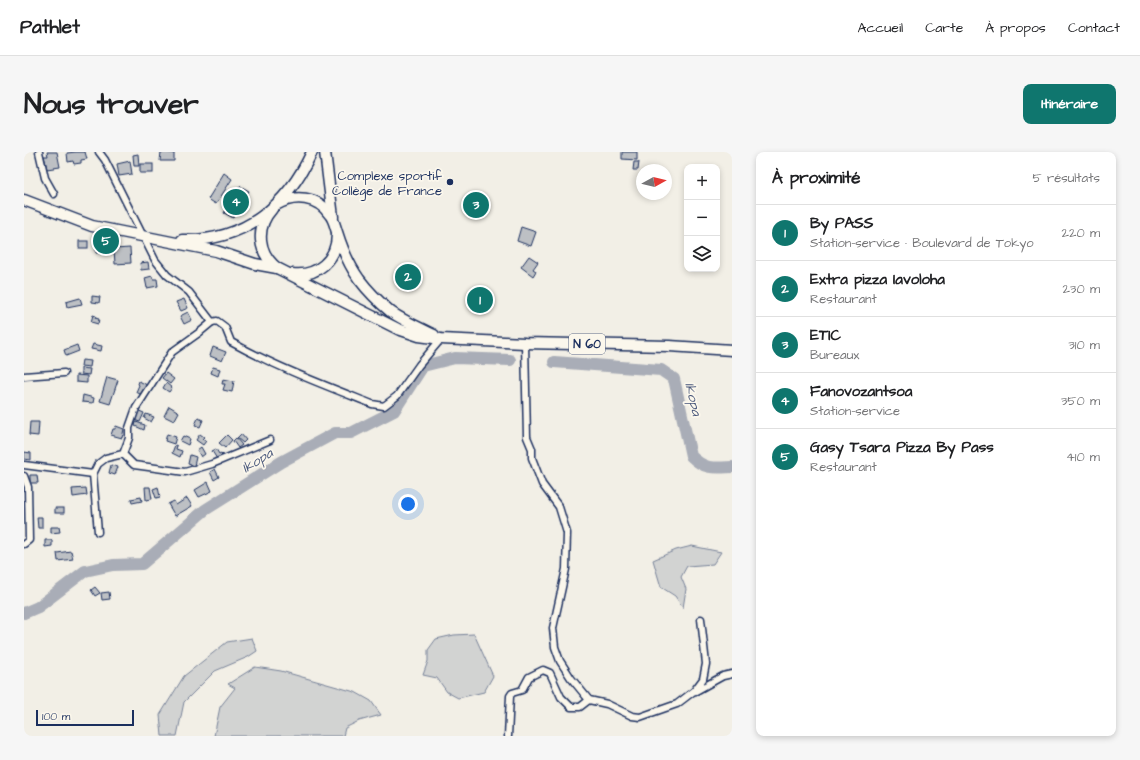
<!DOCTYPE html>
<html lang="fr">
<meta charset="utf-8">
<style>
:root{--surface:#fff;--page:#f6f6f6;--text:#202124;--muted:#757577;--line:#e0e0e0;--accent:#0f766e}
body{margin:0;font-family:"Architects Daughter",sans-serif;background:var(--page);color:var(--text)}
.controls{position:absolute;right:12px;top:12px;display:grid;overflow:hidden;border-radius:8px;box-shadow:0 2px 6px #0003}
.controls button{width:36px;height:36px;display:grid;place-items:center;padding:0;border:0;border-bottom:1px solid var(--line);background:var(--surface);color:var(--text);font:20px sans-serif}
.compass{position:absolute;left:612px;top:12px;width:36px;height:36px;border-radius:50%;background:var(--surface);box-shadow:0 2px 6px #0003;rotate:82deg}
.scale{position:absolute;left:12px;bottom:10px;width:98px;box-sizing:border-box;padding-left:4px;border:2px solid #1b2f5e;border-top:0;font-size:11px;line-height:14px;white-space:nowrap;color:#1b2f5e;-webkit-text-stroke:3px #fbf7ec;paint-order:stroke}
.you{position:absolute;left:384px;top:352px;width:14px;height:14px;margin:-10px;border:3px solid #fff;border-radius:50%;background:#1a73e8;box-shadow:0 0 0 6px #1a73e833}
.badge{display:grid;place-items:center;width:26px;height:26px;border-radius:50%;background:var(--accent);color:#fff;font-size:13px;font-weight:700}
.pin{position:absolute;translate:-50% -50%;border:2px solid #fff;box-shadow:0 1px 4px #0006}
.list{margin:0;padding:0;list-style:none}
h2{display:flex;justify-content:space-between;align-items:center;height:52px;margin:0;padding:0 16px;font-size:17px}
h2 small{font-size:13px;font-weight:400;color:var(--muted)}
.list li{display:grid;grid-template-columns:26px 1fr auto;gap:12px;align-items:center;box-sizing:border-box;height:56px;padding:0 16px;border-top:1px solid var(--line)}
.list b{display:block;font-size:15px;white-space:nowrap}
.list p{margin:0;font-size:13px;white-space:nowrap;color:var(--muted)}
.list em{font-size:13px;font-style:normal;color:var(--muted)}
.icon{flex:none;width:22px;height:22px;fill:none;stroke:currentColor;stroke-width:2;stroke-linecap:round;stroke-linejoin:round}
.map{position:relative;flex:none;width:708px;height:584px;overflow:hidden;border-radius:8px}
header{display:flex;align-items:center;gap:24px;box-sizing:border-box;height:56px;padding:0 20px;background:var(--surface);border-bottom:1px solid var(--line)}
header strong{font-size:19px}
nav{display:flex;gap:22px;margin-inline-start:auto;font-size:14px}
.intro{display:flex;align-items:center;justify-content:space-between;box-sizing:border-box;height:96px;padding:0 24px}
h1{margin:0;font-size:28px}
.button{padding:10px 18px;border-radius:8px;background:var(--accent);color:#fff;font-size:14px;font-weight:700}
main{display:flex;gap:24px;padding:0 24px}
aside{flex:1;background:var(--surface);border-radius:8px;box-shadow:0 2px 6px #0003}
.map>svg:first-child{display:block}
.green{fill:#d2d3d2;stroke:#768198}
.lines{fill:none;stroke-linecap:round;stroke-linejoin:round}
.river{stroke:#a9adb7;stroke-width:12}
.building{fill:#bdc0c4;stroke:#1b2f5e}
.minor-casing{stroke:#1b2f5e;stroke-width:9}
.primary-casing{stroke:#1b2f5e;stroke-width:13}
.minor{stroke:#fbf7ec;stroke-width:6}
.primary{stroke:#fbf7ec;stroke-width:10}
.poi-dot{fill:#1b2f5e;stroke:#fbf7ec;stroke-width:1.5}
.labels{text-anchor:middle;stroke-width:3.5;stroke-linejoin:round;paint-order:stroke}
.shield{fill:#fbf7ec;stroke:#5e6b89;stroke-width:1}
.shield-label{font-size:12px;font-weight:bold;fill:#1b2f5e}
.poi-label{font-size:13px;fill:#1b2f5e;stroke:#fbf7ec;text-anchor:end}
.water-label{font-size:14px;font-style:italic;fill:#465579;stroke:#fbf7ec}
</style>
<header>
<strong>Pathlet</strong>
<nav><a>Accueil</a><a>Carte</a><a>À propos</a><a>Contact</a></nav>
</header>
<div class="intro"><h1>Nous trouver</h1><a class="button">Itinéraire</a></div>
<main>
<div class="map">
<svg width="708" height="584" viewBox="0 0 708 584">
<rect width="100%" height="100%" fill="#f2efe6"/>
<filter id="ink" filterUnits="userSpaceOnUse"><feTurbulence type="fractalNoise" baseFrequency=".025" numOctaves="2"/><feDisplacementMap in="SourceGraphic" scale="8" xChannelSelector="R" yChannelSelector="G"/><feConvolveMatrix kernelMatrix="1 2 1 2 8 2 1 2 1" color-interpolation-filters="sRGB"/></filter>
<g filter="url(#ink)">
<g class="green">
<path d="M 668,394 L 697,400 L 689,412 L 663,414 L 657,425 L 662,437 L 659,456 L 651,444 L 637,435 L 629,408 L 652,398 Z"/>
<path d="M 450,482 L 469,524 L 460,540 L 434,546 L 423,540 L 413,526 L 399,523 L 404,509 L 404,498 L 412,487 L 430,483 Z"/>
<path d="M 228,486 L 233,499 L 224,505 L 191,519 L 160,550 L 153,584 L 138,584 L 136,563 L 160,524 L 203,490 Z"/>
<path d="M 231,515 L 257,519 L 331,540 L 347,549 L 357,563 L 335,569 L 321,576 L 319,584 L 190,584 L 196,555 L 211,536 L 204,532 Z"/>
</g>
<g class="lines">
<g class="river">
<path d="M 530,210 L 637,218 L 650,227 L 667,304 C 681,318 690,316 708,315"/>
<path d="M 0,461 L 14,455 L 61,419 L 89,413 L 118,412 L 181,358 L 257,310 L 311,281 L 327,281 L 370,259 L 399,214 L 431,206 L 486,208"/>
</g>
</g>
<g class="building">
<path d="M 23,0 L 33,0 L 36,15 L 23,17 L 20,4 L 24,4 Z"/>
<path d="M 52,0 L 61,0 L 63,7 L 57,8 L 57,11 L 50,12 L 49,9 L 44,10 L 43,1 Z"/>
<path d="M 137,0 L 150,1 L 150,9 L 136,9 Z"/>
<path d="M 598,0 L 613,0 L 613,8 L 598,7 Z"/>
<path d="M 114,2 L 115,14 L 110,14 L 109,3 Z"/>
<path d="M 106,9 L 108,22 L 95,24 L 93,12 Z"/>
<path d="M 610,10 L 615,10 L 614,18 L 609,18 Z"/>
<rect x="116" y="12" width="13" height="9"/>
<path d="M 200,21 L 208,27 L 192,52 L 184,47 Z"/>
<path d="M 216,34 L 225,39 L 209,66 L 200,61 Z"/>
<path d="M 497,75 L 512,80 L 507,94 L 493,89 Z"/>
<rect x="55" y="89" width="9" height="7"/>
<path d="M 72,91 L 86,91 L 86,100 L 72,101 Z"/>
<path d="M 106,96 L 107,111 L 91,112 L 90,97 Z"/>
<path d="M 505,104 L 514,110 L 509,117 L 512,119 L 509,124 L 497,115 Z"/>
<path d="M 124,110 L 125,117 L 117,118 L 116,111 Z"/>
<path d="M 128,124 L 129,127 L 133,127 L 134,134 L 123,136 L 121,126 Z"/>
<path d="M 68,144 L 76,145 L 75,151 L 68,150 Z"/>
<path d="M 56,146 L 58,152 L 43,155 L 42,150 Z"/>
<path d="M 160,147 L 164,156 L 157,159 L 152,150 Z"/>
<path d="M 164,160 L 168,168 L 160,172 L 156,164 Z"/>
<path d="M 69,163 L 72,164 L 71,166 L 75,167 L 74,172 L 67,170 Z"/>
<path d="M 69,192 L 78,194 L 77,199 L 67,197 Z"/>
<path d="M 53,193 L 55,199 L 42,204 L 40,198 Z"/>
<path d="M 189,195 L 202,200 L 198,209 L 186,204 Z"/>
<path d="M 58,208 L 67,209 L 66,215 L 57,214 Z"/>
<path d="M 189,215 L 196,217 L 194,224 L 187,221 Z"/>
<path d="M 57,216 L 66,217 L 65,223 L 57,222 Z"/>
<path d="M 142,221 L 150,227 L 146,232 L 138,226 Z"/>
<path d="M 52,223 L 63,224 L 63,231 L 52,230 Z"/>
<path d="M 83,225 L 94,228 L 86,252 L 76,249 Z"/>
<path d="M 199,227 L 210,229 L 208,240 L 199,238 L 201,232 L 198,232 Z"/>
<path d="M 115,229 L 123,233 L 118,243 L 112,240 L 115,233 L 114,232 Z"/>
<path d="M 142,231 L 148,236 L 145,240 L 139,236 Z"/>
<path d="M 59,243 L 70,246 L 69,251 L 58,250 Z"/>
<path d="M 145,254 L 155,260 L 150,269 L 140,264 Z"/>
<path d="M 113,258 L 120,261 L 116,270 L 110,268 Z"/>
<path d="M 122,262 L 130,265 L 127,270 L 120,266 Z"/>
<path d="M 174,266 L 179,268 L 176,275 L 171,273 Z"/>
<path d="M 6,270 L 15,270 L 14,284 L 5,283 Z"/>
<path d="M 112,270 L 121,273 L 120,278 L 111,274 Z"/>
<path d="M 92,274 L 100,277 L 98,286 L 87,283 L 89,277 L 91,277 Z"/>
<path d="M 143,282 L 152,285 L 150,292 L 141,289 Z"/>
<path d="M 176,282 L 180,285 L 178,287 L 182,289 L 179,293 L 172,288 Z"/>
<path d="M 217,282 L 222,288 L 219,291 L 213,286 Z"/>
<path d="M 203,283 L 208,288 L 201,296 L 195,291 Z"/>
<path d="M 159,284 L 166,287 L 164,293 L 156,289 Z"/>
<path d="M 212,286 L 218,293 L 214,296 L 209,289 Z"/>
<path d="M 151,293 L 153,294 L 152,297 L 158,299 L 156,305 L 148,301 Z"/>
<path d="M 177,295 L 181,302 L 177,305 L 173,298 Z"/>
<path d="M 192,297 L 195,302 L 197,301 L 199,303 L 193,307 L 188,299 Z"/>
<path d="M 0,300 L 7,301 L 7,308 L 0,307 Z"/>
<path d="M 166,303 L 172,305 L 170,314 L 164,312 Z"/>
<path d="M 87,313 L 94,315 L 91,323 L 85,321 Z"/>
<path d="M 191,317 L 195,325 L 190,328 L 186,320 Z"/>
<path d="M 6,323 L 13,323 L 14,331 L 6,331 Z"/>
<path d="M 184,330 L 188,339 L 175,345 L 171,338 Z"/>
<path d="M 121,335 L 126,335 L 128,347 L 122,348 Z"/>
<path d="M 134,335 L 136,345 L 132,346 L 129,337 Z"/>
<path d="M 62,336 L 63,343 L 49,345 L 48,337 Z"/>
<path d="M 117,345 L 118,349 L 108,351 L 107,347 Z"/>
<path d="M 163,346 L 168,354 L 151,364 L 144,352 L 150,349 L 152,353 Z"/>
<rect x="31" y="356" width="9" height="5"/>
<path d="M 13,365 L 18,365 L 18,376 L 14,376 Z"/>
<path d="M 27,375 L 35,375 L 36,380 L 27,381 Z"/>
<path d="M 21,388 L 28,388 L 28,394 L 21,395 Z"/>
<path d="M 47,399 L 49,407 L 34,409 L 33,401 Z"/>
<path d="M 71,435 L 76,441 L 71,444 L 67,438 Z"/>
<path d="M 85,440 L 86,447 L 78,448 L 77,441 Z"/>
</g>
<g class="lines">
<defs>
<g id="minor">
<path d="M 15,0 L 21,26 L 30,42"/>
<path d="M 188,170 L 193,169 L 201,175 L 207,190 C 252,215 300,233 348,252 L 360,254 L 373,244 L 395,213 L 417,187"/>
<path d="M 501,191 L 503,285 L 508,297 L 508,306 L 518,332 L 535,355 L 543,381 L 542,417 L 529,476 L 531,495 L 536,509 L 547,526 L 565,548 L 583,552 L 608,564 L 616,565 L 653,552 L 670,539 L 679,527 L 682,512 L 677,467"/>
<path d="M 0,224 L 40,221"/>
<path d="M 99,302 L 110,313 L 161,320 L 188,312 L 246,288"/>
<path d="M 0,313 L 69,322"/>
<path d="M 0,324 L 4,335 L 5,388 L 0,392"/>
<path d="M 74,380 L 69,322 L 74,312 L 82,306 L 99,302 L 105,286 L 105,276 L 112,256 L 148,200 L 176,180 L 188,170 L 165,140 L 143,123 L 131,108 L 81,8 L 75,0"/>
<path d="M 672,539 L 699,524 L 708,522"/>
<path d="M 484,584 L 486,544 L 488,541 L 498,538 L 505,525 L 519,518 L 526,521 L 537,545 L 547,555 L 556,555 L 565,548"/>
</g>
<g id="primary">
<path d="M 301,0 L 309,65"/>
<path d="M 0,48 L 68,74 L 192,99 L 231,112 L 253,116"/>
<path d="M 252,53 C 270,42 294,44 306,63 C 310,68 311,74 313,80 C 318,96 325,113 335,127 C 344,139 355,150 367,160 C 380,169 396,176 410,183"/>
<path d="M 248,57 C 231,76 234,101 253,116 L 374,177 L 395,184 L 417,187 L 501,191 L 645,194 L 708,198"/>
<path d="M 158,88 C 220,90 263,54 288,0"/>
<path d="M 268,122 C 293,125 313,108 313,82"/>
</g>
</defs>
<use href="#minor" class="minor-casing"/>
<use href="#primary" class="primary-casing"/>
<use href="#minor" class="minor"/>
<use href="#primary" class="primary"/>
</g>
</g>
<circle class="poi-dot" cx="426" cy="30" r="4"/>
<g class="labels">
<rect class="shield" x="545" y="182" width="36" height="20" rx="3"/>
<g class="shield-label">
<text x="563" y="196">N 60</text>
</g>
<g class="poi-label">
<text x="418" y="28">Complexe sportif<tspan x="418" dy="15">Collège de France</tspan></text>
</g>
<g class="water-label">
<text transform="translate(670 247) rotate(77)" y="5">Ikopa</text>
<text transform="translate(233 308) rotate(-32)" y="5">Ikopa</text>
</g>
</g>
</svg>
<div class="controls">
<button>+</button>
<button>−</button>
<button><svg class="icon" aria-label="layers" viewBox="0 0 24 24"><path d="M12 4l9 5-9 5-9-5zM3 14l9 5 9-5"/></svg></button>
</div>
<svg class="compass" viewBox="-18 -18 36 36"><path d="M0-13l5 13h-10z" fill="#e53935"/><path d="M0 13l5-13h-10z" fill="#757577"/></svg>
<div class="scale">100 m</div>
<div class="you"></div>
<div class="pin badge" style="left:456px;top:148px">1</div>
<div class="pin badge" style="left:384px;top:125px">2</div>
<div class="pin badge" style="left:452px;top:53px">3</div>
<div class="pin badge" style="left:212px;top:50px">4</div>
<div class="pin badge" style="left:82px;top:89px">5</div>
</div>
<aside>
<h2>À proximité<small>5 résultats</small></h2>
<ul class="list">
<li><span class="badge">1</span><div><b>By PASS</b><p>Station-service · Boulevard de Tokyo</p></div><em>220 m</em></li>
<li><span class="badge">2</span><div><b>Extra pizza Iavoloha</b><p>Restaurant</p></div><em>230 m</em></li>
<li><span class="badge">3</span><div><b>ETIC</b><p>Bureaux</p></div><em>310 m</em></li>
<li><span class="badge">4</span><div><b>Fanovozantsoa</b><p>Station-service</p></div><em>350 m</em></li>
<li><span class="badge">5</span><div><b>Gasy Tsara Pizza By Pass</b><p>Restaurant</p></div><em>410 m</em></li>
</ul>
</aside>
</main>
